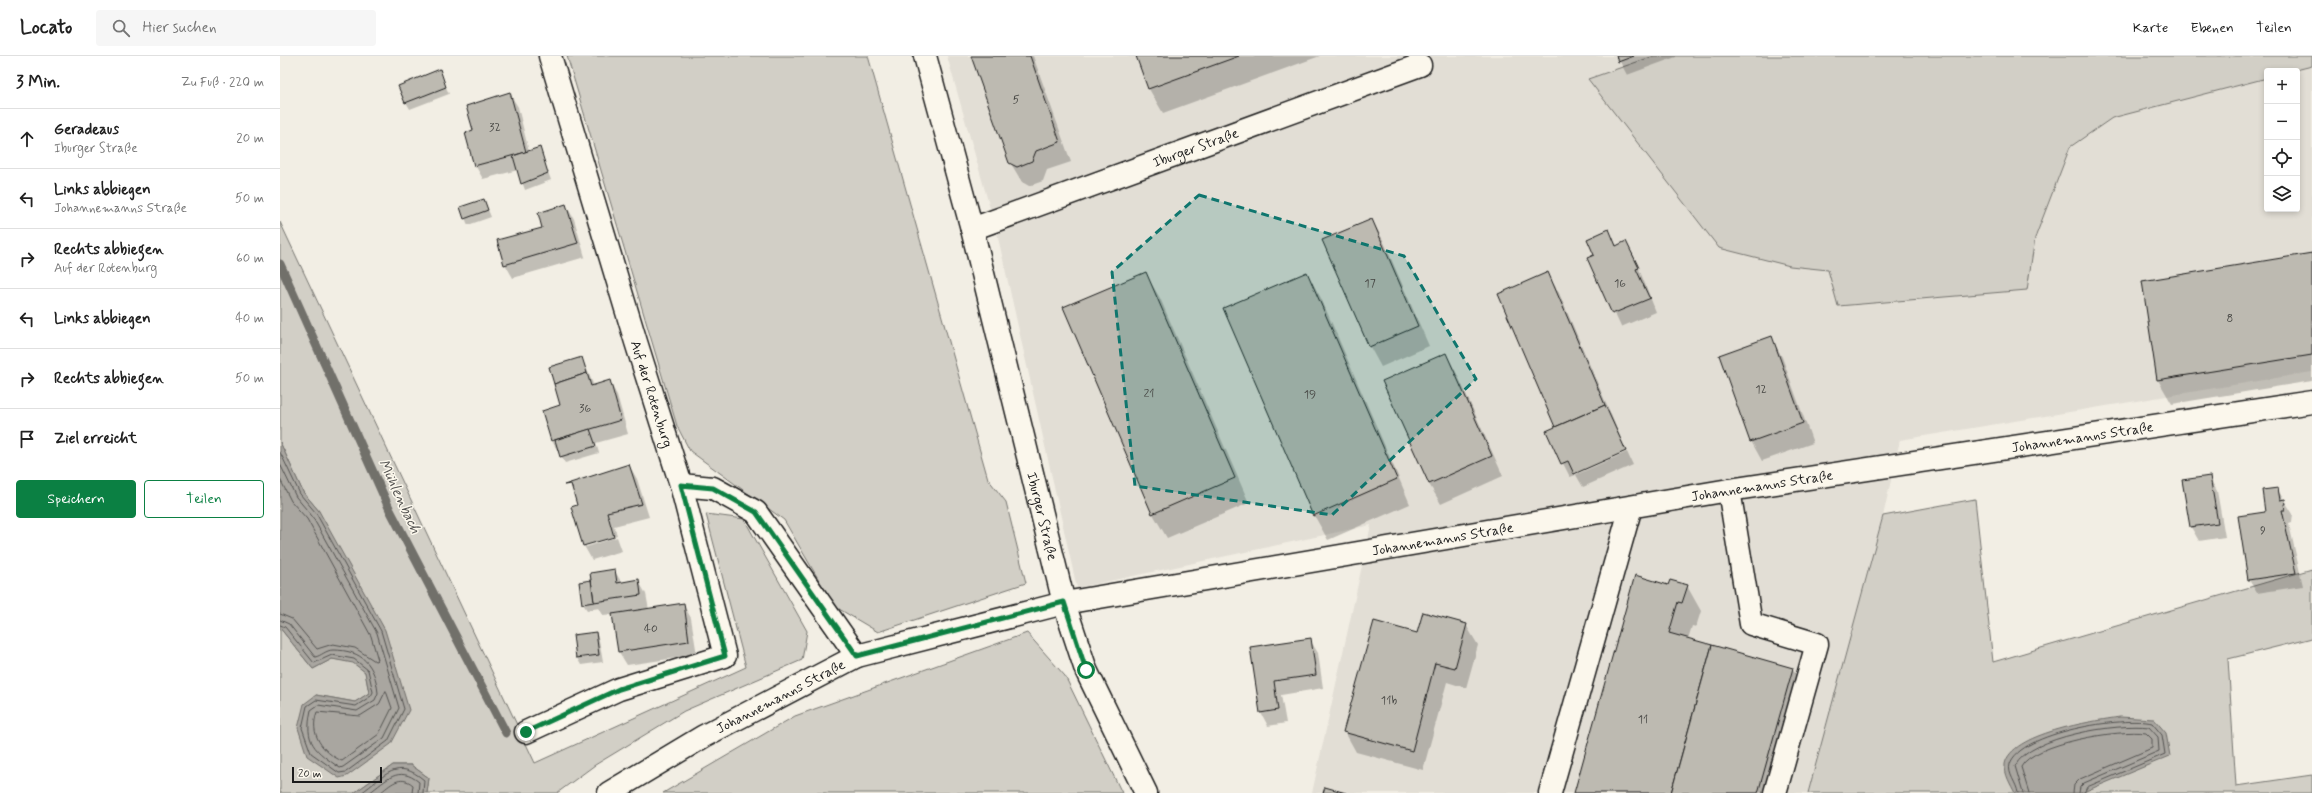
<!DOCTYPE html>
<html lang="de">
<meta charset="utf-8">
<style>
:root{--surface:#fff;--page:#f6f6f6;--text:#222;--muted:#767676;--line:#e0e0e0;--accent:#0b8043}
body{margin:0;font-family:Mynerve,sans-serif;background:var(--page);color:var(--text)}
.controls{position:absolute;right:12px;top:12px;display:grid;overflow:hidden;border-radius:4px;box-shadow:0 2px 6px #0003}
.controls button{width:36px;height:36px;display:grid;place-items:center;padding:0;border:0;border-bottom:1px solid var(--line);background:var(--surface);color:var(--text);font:20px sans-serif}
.scale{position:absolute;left:12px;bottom:10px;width:90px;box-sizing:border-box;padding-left:4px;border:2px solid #1c1c1c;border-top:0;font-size:11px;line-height:14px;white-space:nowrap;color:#1c1c1c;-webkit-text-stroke:3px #fbf7ec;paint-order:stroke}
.stop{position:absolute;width:12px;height:12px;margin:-9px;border:3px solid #0b8043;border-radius:50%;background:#fff}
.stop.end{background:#0b8043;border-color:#fff;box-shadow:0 1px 4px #0008}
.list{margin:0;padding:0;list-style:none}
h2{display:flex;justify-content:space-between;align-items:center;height:52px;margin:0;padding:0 16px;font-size:17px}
h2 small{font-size:13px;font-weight:400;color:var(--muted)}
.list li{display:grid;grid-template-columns:26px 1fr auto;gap:12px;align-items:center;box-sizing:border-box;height:60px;padding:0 16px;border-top:1px solid var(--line)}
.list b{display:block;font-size:15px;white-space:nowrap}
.list p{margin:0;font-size:13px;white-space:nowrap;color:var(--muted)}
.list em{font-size:13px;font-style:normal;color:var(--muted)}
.actions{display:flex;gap:8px;padding:12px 16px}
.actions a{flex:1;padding:9px 0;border:1px solid var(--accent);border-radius:4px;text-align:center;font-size:14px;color:var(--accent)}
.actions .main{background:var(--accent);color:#fff}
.icon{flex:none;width:22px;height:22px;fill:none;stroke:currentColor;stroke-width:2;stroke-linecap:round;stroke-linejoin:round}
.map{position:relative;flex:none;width:2032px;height:737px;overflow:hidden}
header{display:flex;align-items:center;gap:24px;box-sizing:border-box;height:56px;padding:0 20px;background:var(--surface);border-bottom:1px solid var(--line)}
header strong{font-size:19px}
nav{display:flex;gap:22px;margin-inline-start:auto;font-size:14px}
.search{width:280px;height:36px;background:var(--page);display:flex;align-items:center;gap:10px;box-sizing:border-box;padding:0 14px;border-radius:4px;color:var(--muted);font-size:15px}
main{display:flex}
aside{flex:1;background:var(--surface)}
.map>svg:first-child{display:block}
.built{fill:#e2ded5;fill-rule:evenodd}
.green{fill:#d2cfc6;stroke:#777671}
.water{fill:#a9a6a0;stroke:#716f6b}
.shadow{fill:#0003}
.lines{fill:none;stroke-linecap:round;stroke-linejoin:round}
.shore{stroke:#545351;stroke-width:1}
.stream{stroke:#716f6b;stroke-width:9}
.building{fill:#bdbab1;stroke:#1c1c1c}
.minor-casing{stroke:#1c1c1c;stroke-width:25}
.minor{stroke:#fbf7ec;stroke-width:22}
.route{stroke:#0b8043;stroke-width:5}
.marked{fill:#0f766e;fill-opacity:0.2;stroke:#0f766e;stroke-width:3;stroke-dasharray:8 5;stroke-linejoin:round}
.labels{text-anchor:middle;stroke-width:3;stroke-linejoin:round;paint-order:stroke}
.number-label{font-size:12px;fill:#444441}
.street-label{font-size:14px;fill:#1c1c1c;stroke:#fbf7ec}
.water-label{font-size:15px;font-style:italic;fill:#545351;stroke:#fbf7ec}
</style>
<header>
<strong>Locato</strong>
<div class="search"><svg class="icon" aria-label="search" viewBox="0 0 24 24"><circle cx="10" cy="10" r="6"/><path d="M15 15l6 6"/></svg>Hier suchen</div>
<nav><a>Karte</a><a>Ebenen</a><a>Teilen</a></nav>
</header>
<main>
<aside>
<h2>3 Min.<small>Zu Fuß · 220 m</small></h2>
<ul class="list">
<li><svg class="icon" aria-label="ahead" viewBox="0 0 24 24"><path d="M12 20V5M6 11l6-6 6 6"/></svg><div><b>Geradeaus</b><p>Iburger Straße</p></div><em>20 m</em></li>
<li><svg class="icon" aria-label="left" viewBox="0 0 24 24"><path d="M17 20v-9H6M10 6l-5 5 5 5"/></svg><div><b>Links abbiegen</b><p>Johannemanns Straße</p></div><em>50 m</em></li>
<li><svg class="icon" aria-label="right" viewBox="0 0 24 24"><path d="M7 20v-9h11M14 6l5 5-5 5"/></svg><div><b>Rechts abbiegen</b><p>Auf der Rotenburg</p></div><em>60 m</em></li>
<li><svg class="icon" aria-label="left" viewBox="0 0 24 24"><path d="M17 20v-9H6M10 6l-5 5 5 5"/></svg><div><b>Links abbiegen</b></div><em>40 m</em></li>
<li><svg class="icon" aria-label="right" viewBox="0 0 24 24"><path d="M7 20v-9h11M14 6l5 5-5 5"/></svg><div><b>Rechts abbiegen</b></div><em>50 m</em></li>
<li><svg class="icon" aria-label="arrive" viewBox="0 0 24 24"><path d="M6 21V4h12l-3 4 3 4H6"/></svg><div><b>Ziel erreicht</b></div></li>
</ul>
<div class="actions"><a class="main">Speichern</a><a>Teilen</a></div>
</aside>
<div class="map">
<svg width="2032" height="737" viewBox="0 0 2032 737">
<rect width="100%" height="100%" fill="#f2eee4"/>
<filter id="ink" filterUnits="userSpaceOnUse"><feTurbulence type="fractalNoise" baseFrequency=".025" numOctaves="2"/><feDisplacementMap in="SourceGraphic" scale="8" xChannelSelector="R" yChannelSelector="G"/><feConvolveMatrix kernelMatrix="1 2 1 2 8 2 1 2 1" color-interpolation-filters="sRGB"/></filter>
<g filter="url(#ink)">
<path class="built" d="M 667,0 L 2032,0 L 2032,316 L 1620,384 L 1603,460 L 1528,737 L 1032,737 L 1091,469 L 797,532 L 717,177 ZM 1987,15 L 2017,15 L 2017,153 L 1987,153 Z"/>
<g class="green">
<path d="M 287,0 L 588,0 L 708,423 L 726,446 L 746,527 L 598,576 L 554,550 L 504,464 L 410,395 L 397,370 Z"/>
<path d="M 1374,0 L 2032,0 L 2032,10 L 2012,15 L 1987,15 L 1987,22 L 1832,62 L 1790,91 L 1755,182 L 1747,234 L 1558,250 L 1548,214 L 1510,210 L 1439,192 L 1308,23 Z"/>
<path d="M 0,166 L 255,707 L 466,611 L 426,458 L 464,463 L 527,575 L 522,604 L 404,655 L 315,709 L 277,737 L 147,737 L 149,722 L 131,709 L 113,709 L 74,737 L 0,737 L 0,572 L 33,613 L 52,603 L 73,606 L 85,616 L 89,637 L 75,646 L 36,639 L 111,688 L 39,455 L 23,436 L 0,386 Z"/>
<path d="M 1695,443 L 1713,606 L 2032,513 L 2032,582 L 1948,603 L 1956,730 L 2032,719 L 2032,737 L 1528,737 L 1603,460 Z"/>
<path d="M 747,577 L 785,620 L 842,737 L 383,737 L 515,660 Z"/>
</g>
<g class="water">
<path d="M 0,386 L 23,436 L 39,455 L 105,574 L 129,654 L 111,688 L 67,720 L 59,722 L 27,700 L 18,672 L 24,648 L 36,639 L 75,646 L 89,637 L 85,616 L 73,607 L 52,603 L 33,613 L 0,572 Z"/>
<path d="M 1840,661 L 1874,663 L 1886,677 L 1890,700 L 1801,737 L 1735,737 C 1731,729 1724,718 1725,708 C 1731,677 1813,665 1840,661 Z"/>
<path d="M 113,709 L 131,709 L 149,722 L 147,737 L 74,737 Z"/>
</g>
<g class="shadow">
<path d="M 692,0 L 753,0 L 791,106 L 767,114 L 763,125 L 749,130 L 742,126 L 730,106 Z"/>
<path d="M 857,0 L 1040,0 L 883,57 L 869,33 Z"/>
<path d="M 1337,0 L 1396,0 L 1396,1 L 1347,19 Z"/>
<path d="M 159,15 L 169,38 L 130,53 L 126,46 Z"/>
<path d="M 230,38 L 238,51 L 249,96 L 259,92 L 271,124 L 245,134 L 238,114 L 203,123 L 195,109 L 194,75 Z"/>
<path d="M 204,144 L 211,161 L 188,169 L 185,162 Z"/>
<path d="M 286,149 L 294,163 L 305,201 L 233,222 L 225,208 Z"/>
<path d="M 1092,164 L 1103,184 L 1149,290 L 1101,311 L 1090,291 L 1044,185 Z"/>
<path d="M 1328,174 L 1337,190 L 1346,186 L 1354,200 L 1376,256 L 1341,271 L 1309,202 L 1315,199 Z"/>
<path d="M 2032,197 L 2032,325 L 1892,348 L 1878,324 Z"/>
<path d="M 865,217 L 880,242 L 969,447 L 887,482 L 873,458 L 784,252 Z"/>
<path d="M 1027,217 L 1041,242 L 1130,448 L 1048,484 L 1034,459 Z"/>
<path d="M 1267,217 L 1279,237 L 1346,394 L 1295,417 L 1295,419 L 1347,396 L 1353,409 L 1303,431 L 1296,419 L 1290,421 L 1267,376 L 1277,372 L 1219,239 Z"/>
<path d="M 1491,281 L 1502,301 L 1533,387 L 1482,405 L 1471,385 Z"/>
<path d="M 1166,298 L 1177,318 L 1223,420 L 1161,448 L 1149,428 L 1104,326 Z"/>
<path d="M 302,302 L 314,330 L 329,325 L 337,339 L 348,378 L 316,387 L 319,397 L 285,407 L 272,385 L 263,355 L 282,350 Z"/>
<path d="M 349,409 L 357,423 L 369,461 L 334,470 L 337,479 L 306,489 L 306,491 L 337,481 L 342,495 L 312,504 L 304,490 L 292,451 L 299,450 Z"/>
<path d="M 1929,421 L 1937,435 L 1945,481 L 1919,485 L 1911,471 L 1903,425 Z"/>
<path d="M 1997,433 L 2013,458 L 2012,467 L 2009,468 L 2023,530 L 1977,537 L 1969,524 L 1987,457 Z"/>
<path d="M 334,514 L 342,527 L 358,524 L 366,538 L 369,554 L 403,548 L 411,562 L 417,599 L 347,609 L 339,596 L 333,558 L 323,559 L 319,552 L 307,554 L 303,548 L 312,525 Z"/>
<path d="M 1389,530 L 1407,530 L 1421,555 L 1416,571 L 1412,570 L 1408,583 L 1512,612 L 1527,637 L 1499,737 L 1295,737 Z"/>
<path d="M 1186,569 L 1198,589 L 1186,632 L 1167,626 L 1143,714 L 1076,696 L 1065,676 L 1138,579 Z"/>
<path d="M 316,577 L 319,584 L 323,606 L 301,609 L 297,602 L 294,580 Z"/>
<path d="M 1030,584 L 1038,597 L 1043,632 L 1001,639 L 1006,667 L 988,670 L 981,657 L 971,592 Z"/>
</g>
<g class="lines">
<g class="shore">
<path d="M 0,396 L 20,438 L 36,457 L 101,575 L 124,653 L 108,685 L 66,716 L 59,717 L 31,697 L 22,672 L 27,650 L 36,644 L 76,650 L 91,640 L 93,636 L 88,614 L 74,603 L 52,599 L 34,607 L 5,571 L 0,569"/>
<path d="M 0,408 L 16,441 L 32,460 L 97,577 L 119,652 L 104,682 L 63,711 L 60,712 C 34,694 24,687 31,654 L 38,649 L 77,655 L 95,644 L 98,637 C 95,609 83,594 53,594 C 46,594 41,600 35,601 L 9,568 L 0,564"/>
<path d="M 0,423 L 11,445 L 27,463 L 91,580 L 98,604 L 95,605 L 75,592 L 53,588 L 37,593 L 12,563 L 0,558"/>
<path d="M 106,635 L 112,652 L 99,678 L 62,705 C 42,696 29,678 37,656 L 80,660 L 99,648 Z"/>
<path d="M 81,737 C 105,720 117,701 144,724 L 143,737"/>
<path d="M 89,737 C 107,724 118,709 139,726 L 138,737"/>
<path d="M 100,737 C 110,729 120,718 133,729 L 132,737"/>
<path d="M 1738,737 C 1737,727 1727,718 1730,708 C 1740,676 1844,660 1872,667 L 1882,679 L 1885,698 L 1807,731 L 1804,737"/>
<path d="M 1743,737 L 1735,710 C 1750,680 1838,667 1869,671 L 1878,681 L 1879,695 L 1804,727 L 1800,731 L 1799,737"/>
<path d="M 1749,737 L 1741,711 C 1753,687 1840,673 1866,677 L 1872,683 L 1872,692 L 1800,723 L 1794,729 L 1793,737"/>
</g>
<path class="stream" d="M 0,208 L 110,454 L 226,677"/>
</g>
<g class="building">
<path d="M 691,0 L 750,0 L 780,86 L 756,95 L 752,105 L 737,111 L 729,107 Z"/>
<path d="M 856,0 L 959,0 L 868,33 Z"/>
<path d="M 1336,0 L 1354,0 L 1338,6 Z"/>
<path d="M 160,13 L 166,31 L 125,47 L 118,30 Z"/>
<path d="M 230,36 L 246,96 L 194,110 L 185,77 L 193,74 L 186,50 Z"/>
<path d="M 260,91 L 268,117 L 241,128 L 233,100 Z"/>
<path d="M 204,143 L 208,154 L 184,163 L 180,151 Z"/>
<path d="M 286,148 L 298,187 L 224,209 L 217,184 L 262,172 L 258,157 Z"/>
<path d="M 1092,163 L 1138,270 L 1089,291 L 1042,184 Z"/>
<path d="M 1329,173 L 1336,190 L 1346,185 L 1359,212 L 1356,213 L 1369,241 L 1371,242 L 1332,258 L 1307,202 L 1314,199 L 1307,183 Z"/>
<path d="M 2032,197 L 2032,299 L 1877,324 L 1862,225 Z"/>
<path d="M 866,216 L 955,422 L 872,458 L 783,251 Z"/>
<path d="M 1027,216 L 1117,423 L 1033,460 L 943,252 Z"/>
<path d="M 1268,216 L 1325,349 L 1275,371 L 1218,238 Z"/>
<path d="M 1492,280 L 1523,367 L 1470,386 L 1439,299 Z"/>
<path d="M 1166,297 L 1212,400 L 1149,428 L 1102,325 Z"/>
<path d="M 302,301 L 307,317 L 274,328 L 269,311 Z"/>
<path d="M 307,317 L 311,330 L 330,324 L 341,364 L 271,385 L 262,355 L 280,349 L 274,328 Z"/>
<path d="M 1325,349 L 1346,395 L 1294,418 L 1288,405 L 1281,408 L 1266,375 Z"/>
<path d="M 310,373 L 316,390 L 280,401 L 275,384 Z"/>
<path d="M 349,408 L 362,448 L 327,456 L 334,481 L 303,490 L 291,451 L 297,449 L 291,428 L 284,429 Z"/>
<path d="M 1930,420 L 1938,467 L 1910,471 L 1902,424 Z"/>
<path d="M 1998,432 L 2000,444 L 2005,443 L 2006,448 L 2004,448 L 2005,454 L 2002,454 L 2016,517 L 1968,524 L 1958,460 L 1985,456 L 1982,434 Z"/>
<path d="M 335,513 L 337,527 L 359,523 L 361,539 L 314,546 L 310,517 Z"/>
<path d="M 1355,519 L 1388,529 L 1390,524 L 1408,529 L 1402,547 L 1398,546 L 1389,577 L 1432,589 L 1391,737 L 1294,737 Z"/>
<path d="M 311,524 L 314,546 L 302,548 L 299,526 Z"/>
<path d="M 404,547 L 409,585 L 338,596 L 332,558 Z"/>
<path d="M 1143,556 L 1187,568 L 1175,612 L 1155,607 L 1132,695 L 1063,676 L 1094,565 L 1137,577 Z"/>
<path d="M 316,576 L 319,599 L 296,602 L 293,579 Z"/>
<path d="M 1031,582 L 1036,619 L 994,625 L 998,654 L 980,657 L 970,591 Z"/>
<path d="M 1432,589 L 1513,612 L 1478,737 L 1391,737 Z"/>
<path d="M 1045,731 L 1066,737 L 1043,737 Z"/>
</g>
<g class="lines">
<defs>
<g id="minor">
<path id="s1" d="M 270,0 L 356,286 L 401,429 L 433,432 L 476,456 L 577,600"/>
<path id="s2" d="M 645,0 L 692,173 L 784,547 L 806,614 L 866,737"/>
<path id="s3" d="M 692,173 L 1140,9"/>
<path d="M 1449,434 L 1471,568 L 1537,588 L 1495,737"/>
<path d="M 246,676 L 339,633 L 445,600 L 401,429"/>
<path id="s4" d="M 329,737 L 424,680 L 577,600 L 784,547 L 1449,434 L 2032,346"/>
<path d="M 1270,737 L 1351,451"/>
</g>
</defs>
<use href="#minor" class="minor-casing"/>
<use href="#minor" class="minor"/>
</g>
</g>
<g class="lines" filter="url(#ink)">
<path class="route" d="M 246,676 L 339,633 L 445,600 L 401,429 L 433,432 L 476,456 L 577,600 L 784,546 L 806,614"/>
</g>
<path class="marked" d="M 919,139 L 1124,200 L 1196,323 L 1052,459 L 855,430 L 832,216 Z"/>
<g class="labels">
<g class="number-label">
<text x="736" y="47">5</text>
<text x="215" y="75">32</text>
<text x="1090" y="231">17</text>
<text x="1340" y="231">16</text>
<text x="1950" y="266">8</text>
<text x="1481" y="337">12</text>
<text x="869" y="341">21</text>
<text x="1030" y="342">19</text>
<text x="305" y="356">36</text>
<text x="1983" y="478">9</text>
<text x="371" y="576">40</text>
<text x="1109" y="648">11b</text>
<text x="1363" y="667">11</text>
</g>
<g class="street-label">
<text dy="5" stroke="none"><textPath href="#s3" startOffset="238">Iburger Straße</textPath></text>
<text dy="5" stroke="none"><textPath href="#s1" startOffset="353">Auf der Rotenburg</textPath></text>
<text dy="5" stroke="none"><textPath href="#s4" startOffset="1529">Johannemanns Straße</textPath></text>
<text dy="5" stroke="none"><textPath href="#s4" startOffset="1205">Johannemanns Straße</textPath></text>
<text dy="5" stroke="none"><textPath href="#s2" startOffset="475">Iburger Straße</textPath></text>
<text dy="5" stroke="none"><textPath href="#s4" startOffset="881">Johannemanns Straße</textPath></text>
<text dy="5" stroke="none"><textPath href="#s4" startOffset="197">Johannemanns Straße</textPath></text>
</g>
<g class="water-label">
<text transform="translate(120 440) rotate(65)" y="5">Mühlenbach</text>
</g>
</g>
</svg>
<div class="controls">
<button>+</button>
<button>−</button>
<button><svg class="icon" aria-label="locate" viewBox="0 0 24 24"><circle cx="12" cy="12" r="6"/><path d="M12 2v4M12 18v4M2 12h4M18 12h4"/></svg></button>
<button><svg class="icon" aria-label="layers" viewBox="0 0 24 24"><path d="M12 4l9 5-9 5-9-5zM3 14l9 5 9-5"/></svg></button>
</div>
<div class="scale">20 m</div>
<div class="stop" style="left:806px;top:614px"></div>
<div class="stop end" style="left:246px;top:676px"></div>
</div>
</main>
